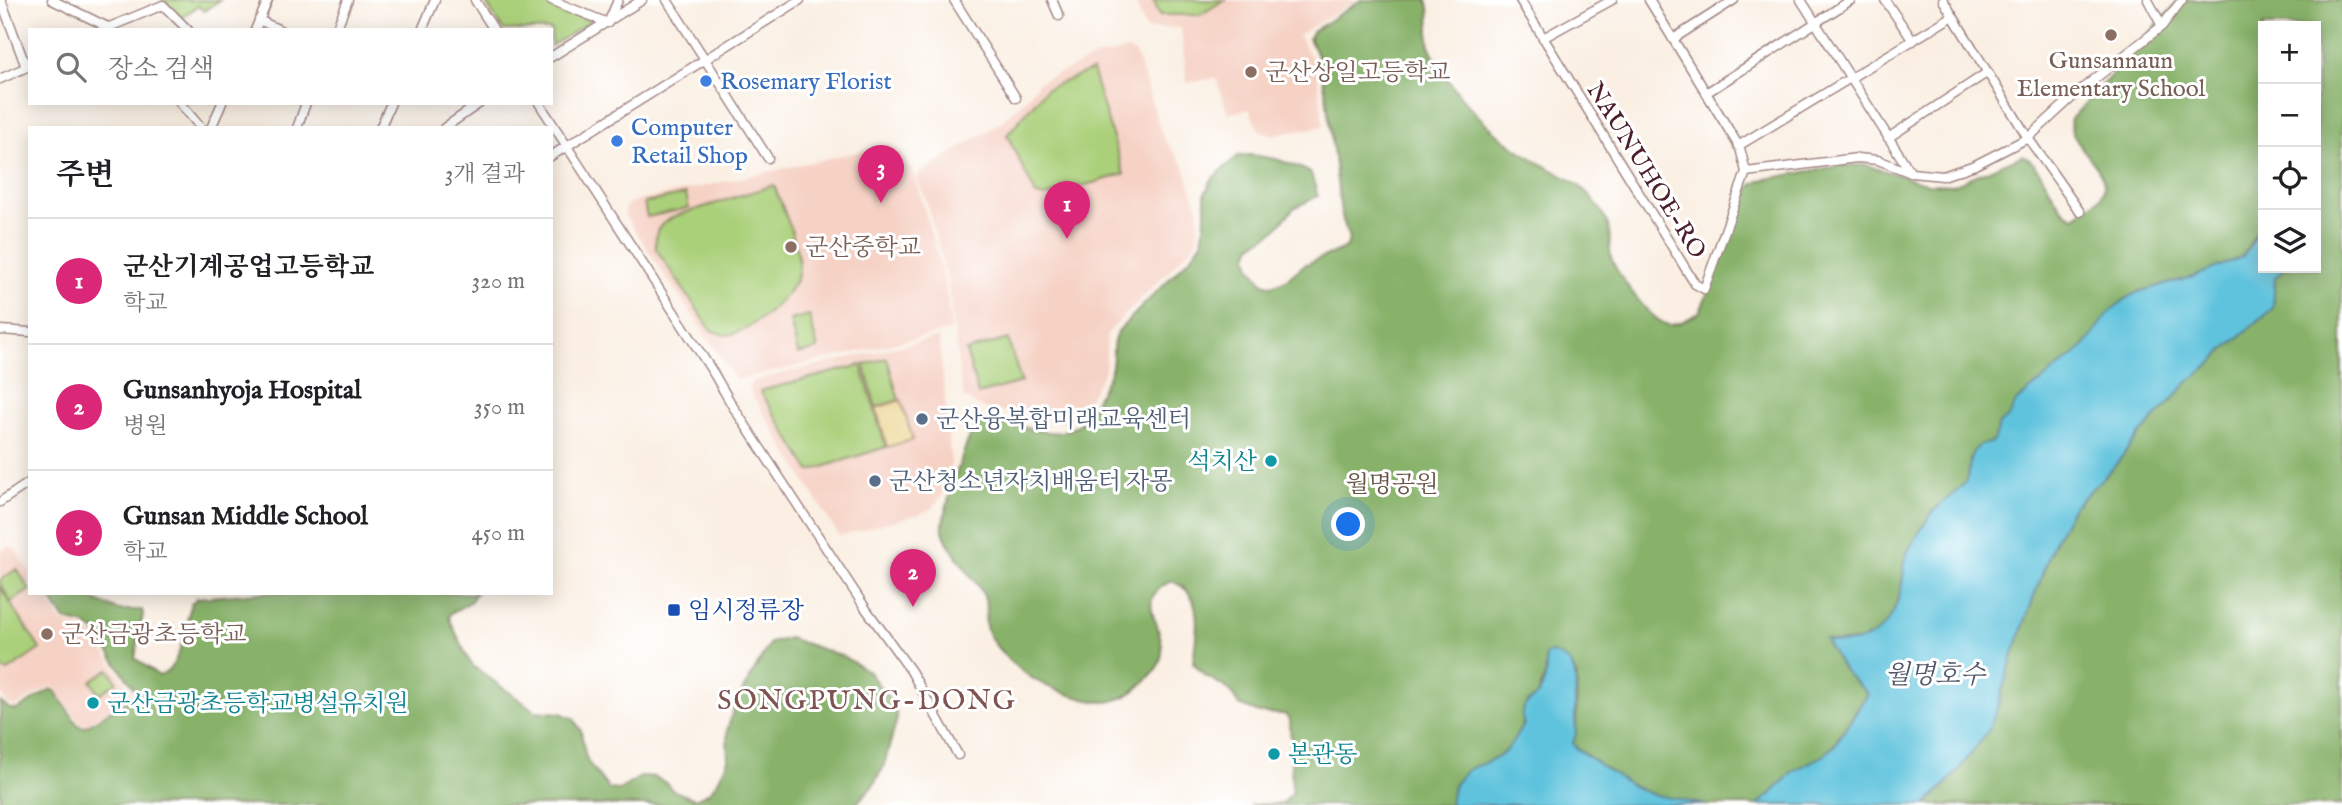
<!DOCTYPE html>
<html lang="ko">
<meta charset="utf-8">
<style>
:root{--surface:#fff;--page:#f2f2f2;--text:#202124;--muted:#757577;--line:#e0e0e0;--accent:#db2777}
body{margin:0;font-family:"IM FELL English","Noto Serif KR",serif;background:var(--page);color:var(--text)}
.controls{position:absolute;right:21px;top:21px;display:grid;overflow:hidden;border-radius:0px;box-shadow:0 4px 18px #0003}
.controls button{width:63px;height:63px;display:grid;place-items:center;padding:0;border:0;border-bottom:2px solid var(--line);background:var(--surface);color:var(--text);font:35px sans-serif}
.you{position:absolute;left:1349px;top:525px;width:24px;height:24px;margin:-18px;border:5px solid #fff;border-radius:50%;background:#1a73e8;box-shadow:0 0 0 10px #1a73e833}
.badge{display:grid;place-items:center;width:46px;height:46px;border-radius:50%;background:var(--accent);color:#fff;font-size:23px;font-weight:700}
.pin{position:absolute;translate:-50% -58px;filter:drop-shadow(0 2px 4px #0008)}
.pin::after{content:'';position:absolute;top:37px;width:24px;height:21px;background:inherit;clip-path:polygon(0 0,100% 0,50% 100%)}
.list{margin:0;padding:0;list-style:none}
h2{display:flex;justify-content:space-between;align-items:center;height:91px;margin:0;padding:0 28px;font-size:30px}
h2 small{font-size:23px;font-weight:400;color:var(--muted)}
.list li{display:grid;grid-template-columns:46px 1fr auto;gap:21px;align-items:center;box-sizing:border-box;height:126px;padding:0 28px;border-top:2px solid var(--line)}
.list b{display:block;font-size:26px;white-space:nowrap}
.list p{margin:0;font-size:23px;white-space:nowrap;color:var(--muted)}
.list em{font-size:23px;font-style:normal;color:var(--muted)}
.icon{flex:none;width:38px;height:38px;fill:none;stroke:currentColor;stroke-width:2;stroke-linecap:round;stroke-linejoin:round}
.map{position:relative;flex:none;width:2342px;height:805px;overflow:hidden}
.search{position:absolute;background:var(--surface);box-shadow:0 4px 18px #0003;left:28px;top:28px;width:525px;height:77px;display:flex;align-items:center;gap:18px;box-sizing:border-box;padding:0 24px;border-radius:0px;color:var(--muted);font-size:26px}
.panel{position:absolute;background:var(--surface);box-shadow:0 4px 18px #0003;left:28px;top:126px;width:525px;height:469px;border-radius:0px}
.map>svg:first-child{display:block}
.built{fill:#f6d2c5}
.green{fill:#abd07a;stroke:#7a7852;stroke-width:2}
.forest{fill:#88b26a;stroke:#69684a;stroke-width:2}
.sand{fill:#eeda9e;stroke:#9c7c64;stroke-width:2}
.water{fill:#5fc3dd;stroke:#547184;stroke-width:2}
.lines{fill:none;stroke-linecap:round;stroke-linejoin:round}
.minor-casing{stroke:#a28786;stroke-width:11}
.minor{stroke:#fff;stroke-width:8}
.education-dot{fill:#8d6e63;stroke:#fff;stroke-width:2.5}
.shop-dot{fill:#3f7fe0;stroke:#fff;stroke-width:2.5}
.service-dot{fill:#5c6f8a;stroke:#fff;stroke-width:2.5}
.culture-dot{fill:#0f9aa8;stroke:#fff;stroke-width:2.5}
.transit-dot{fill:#1a4fb4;stroke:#fff;stroke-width:2.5}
.labels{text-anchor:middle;stroke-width:6;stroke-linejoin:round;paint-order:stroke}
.education-label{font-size:24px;fill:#785e54;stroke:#fff;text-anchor:start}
.shop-label{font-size:24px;fill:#366cbe;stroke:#fff;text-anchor:start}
.street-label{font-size:24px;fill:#4a1f2b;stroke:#fff}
.service-label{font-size:24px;fill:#4e5e75;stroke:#fff;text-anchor:start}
.culture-label{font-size:24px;fill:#0d838f;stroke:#fff;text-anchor:start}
.park-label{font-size:24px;fill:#675443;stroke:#fff}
.transit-label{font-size:24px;fill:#164399;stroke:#fff;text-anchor:start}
.water-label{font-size:26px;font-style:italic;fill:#515869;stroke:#fff}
.quarter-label{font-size:28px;letter-spacing:2px;fill:#7f5351;stroke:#fff}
</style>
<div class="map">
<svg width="2342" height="805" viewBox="0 0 2342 805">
<rect width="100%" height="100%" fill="#fff"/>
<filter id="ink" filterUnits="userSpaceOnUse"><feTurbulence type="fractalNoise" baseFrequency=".0143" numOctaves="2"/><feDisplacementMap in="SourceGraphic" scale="14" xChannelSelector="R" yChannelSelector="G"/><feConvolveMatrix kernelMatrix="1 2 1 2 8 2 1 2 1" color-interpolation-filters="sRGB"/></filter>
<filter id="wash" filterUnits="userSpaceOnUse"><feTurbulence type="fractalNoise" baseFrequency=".00686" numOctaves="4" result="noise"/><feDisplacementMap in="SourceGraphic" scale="28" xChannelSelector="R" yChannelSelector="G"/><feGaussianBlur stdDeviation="1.57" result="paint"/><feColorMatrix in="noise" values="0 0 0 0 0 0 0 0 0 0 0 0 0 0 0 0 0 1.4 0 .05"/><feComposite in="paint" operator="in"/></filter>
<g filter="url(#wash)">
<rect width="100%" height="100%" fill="#faefe2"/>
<g class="built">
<path d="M 1134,0 L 1357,0 L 1298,35 L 1316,65 L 1324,126 L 1275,135 L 1260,132 L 1249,109 L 1228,114 L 1216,78 L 1187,83 L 1181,27 L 1146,30 Z"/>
<path d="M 1127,50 L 1134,52 L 1142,71 L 1163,137 L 1183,164 L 1199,211 L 1198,235 L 1195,244 L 1107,334 L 1105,371 L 1081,412 L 1075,418 L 1069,421 L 1057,421 L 1039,415 L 991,410 L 976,405 L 964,397 L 962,391 L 947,278 L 925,197 L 918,181 L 919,174 L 998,124 L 1028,97 L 1039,82 L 1095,57 Z"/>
<path d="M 888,145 L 898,151 L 912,171 L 918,186 L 944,279 L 952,330 L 736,380 L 625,216 L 625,207 L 629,203 Z"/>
<path d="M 939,337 L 951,463 L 949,481 L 944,494 L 932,508 L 920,514 L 839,536 L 750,391 L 750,384 L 755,380 Z"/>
<path d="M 10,546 L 15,550 L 30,572 L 30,593 L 43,593 L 62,622 L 90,631 L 131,691 L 131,696 L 85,725 L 79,721 L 53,686 L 48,687 L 15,707 L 8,704 L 0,694 L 0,551 Z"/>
</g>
<g class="green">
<path d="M 162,0 L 220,0 L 204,11 L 198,6 L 181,18 Z"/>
<path d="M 484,0 L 541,0 L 591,21 L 551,46 L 551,30 L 503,30 Z"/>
<path d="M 1153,0 L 1224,0 L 1200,15 L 1160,15 Z"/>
<path d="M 1092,70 L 1124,174 L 1044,197 L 1036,195 L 1007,135 L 1046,89 Z"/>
<path d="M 774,185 C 783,209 799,243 799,268 C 799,291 753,330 732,334 C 724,336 718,333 711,330 L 656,249 C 654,230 658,225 675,216 Z"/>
<path d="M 686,194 L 689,208 L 647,217 L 644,203 Z"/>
<path d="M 809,315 L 818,349 L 798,354 L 790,320 Z"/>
<path d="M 1008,339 L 1021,382 L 978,394 L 966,351 Z"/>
<path d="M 887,358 L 899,400 L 876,407 L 864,365 Z"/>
<path d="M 861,365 L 886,447 L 810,471 L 760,391 Z"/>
<path d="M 17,569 L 30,590 L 11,602 L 0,584 L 0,580 Z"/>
<path d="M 0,587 L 40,649 L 8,671 L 0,669 Z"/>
<path d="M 109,669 L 117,682 L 99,694 L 91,681 Z"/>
</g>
<g class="forest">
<path d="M 1361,0 L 1427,0 C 1434,17 1424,35 1432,52 C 1452,95 1493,135 1533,159 C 1551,171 1572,177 1587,193 C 1596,203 1606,215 1609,229 C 1611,240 1608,249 1612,260 C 1618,276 1654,326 1671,325 C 1682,324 1691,317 1700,312 L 1746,193 L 1752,185 L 1761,180 L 1838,166 L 1866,165 L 1928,184 L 1953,185 L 2022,156 C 2046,164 2052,211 2075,217 C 2082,210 2095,204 2101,196 C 2118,173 2064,143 2071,119 L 2180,0 L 2342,0 L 2342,805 L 1926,805 L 1958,771 L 1988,731 L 1996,712 L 2013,654 L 2054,542 L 2072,508 L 2112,469 L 2135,440 L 2189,381 L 2211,364 L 2224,350 L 2273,308 L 2275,277 L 2281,272 L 2281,268 L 2316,268 L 2316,26 L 2263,26 L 2263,234 L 2261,232 L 2256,233 L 2243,256 L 2227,265 L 2193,277 L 2138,292 L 2123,301 L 2085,346 L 2017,401 L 2013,414 L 1994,441 L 1982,446 L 1970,460 C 1973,490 1951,492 1935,509 C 1927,518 1921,531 1915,541 C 1912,545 1908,550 1906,554 C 1903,561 1904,568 1903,575 C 1900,602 1888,637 1858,641 C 1847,642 1836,644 1826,640 L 1845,672 L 1868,693 L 1834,745 L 1823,756 L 1794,770 L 1770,795 L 1757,805 L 1706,805 L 1651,794 L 1632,786 L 1578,750 L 1573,743 L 1576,734 L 1577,678 L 1572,666 L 1560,656 L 1548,667 L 1539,692 L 1512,746 L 1500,757 L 1478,765 L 1462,775 L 1456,782 L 1452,793 L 1451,805 L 1250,805 L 1282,804 L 1292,793 L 1290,719 L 1284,714 L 1259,713 L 1239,705 L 1229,690 L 1205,675 L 1193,663 C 1196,633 1207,595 1172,581 C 1128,600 1169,628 1161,658 C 1159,667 1153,673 1147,679 C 1137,690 1127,698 1112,701 C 1094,706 1047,688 1032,678 C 1018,669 999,652 990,637 C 980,620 991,607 982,592 C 973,576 946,547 943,530 C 941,517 966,440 974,429 C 994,402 1052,455 1083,420 C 1089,414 1108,378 1111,370 C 1116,353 1109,345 1119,330 L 1192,256 L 1202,242 L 1205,218 L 1205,193 L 1212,179 L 1238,156 L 1251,155 L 1276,159 L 1303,169 L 1311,174 L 1318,196 L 1294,208 L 1274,231 L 1252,245 L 1248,256 L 1251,267 L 1263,283 L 1272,286 L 1286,280 L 1304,265 L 1347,247 L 1349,239 L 1341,213 L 1326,94 L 1319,60 L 1309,38 L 1312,32 Z"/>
<path d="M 47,593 L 59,593 L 61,596 L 78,593 L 118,610 L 142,610 L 143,614 L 135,658 L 159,676 C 181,670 186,624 191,604 L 197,598 L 259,593 L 476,593 L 470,602 L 451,613 L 449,618 L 468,659 L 473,666 L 535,711 L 561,713 L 574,719 L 581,731 L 585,754 L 588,762 L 609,789 L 619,790 L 642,776 L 655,777 L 666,783 L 672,790 L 695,799 L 710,792 L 719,779 L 728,760 L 727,731 L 735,704 L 770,643 L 789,638 L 842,656 L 868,671 L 895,707 L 897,719 L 883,768 L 872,787 L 855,805 L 0,805 L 0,702 L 10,709 L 17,710 L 51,689 L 55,691 L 78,725 L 85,727 L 135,695 L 135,690 L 94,631 L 85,625 L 65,620 Z"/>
</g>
<path class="sand" d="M 901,400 L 913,440 L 887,447 L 876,408 Z"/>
<g class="water">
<path d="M 2259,232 L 2263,234 L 2263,268 L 2281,268 L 2281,272 L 2275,277 L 2273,308 L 2224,350 L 2211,364 L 2189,381 L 2135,440 L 2112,469 L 2072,508 L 2054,542 L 2013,654 L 1996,712 L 1988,731 L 1958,771 L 1926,805 L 1757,805 L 1770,795 L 1794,770 L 1823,756 L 1834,746 L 1868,694 L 1845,672 L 1825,640 C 1846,646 1869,642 1884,626 C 1895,614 1901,593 1903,577 C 1904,568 1903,559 1908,551 C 1916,538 1924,523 1934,511 C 1943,500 1957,494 1965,482 C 1972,472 1967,461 1973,452 C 1983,437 1995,453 1999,424 C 2016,414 2008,413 2017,401 L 2085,346 L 2110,311 L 2123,301 L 2138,292 L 2193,277 L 2237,259 L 2243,256 Z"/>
<path d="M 1550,653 C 1578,659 1577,677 1575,700 C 1575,712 1575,723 1576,734 L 1573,743 L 1578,750 L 1632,786 L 1651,794 L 1706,805 L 1451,805 C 1449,788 1460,772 1476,766 C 1484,762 1493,761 1501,755 C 1514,746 1514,736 1524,725 C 1523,722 1522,718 1522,715 C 1521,704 1534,700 1539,693 C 1547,681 1547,668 1545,655 Z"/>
</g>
</g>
<g filter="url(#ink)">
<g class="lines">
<defs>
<g id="minor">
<path d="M 1,0 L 26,67"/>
<path d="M 52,0 L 110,28"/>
<path d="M 475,0 L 494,30"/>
<path d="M 551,0 L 608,23 L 618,0"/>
<path d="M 667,0 L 768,158"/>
<path d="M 954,0 L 1016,98"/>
<path d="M 1052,0 L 1059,16"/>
<path d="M 1520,0 L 1695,284 L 1704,289 L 1746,172 L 1857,158 L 1878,160 L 1911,173 L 1943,176 L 1975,165 L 2028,138 L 2078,92 L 2162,26 L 2182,0"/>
<path d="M 1649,0 L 1740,148 L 1746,172"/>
<path d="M 1801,0 L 1911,173"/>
<path d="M 1885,0 L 1913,41"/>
<path d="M 1943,0 L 2028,138 L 2080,212"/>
<path d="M 2148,0 L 2162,26"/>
<path d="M 259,20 L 280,30"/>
<path d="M 102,30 L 163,5 L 188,30"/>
<path d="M 255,30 L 268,0"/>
<path d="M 336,30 L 348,0"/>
<path d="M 422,30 L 435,0"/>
<path d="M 1543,38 L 1612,0"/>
<path d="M 1673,39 L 1734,0"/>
<path d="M 551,57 L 642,0"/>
<path d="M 0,79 L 29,66"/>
<path d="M 1706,93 L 1851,0"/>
<path d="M 180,103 L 201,128"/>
<path d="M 539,103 L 714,374 L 732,405 L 866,609 L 911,671 L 958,755"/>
<path d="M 211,128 L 222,103"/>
<path d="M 297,128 L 306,103"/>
<path d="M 380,128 L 391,103"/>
<path d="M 444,128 L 480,103"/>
<path d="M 1888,138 L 1988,72"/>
<path d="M 1738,146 L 1953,16"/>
<path d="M 551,156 L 800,0"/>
<path d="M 0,330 L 30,332"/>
<path d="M 0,502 L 30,482"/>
</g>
</defs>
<use href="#minor" class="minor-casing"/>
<use href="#minor" class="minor"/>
</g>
</g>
<g class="education-dot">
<circle cx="2111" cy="35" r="7"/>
<circle cx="1251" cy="72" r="7"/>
<circle cx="791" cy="247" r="7"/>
<circle cx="47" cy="634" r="7"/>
</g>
<g class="shop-dot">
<circle cx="706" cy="81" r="7"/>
<circle cx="617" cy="141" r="7"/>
</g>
<g class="service-dot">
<circle cx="922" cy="419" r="7"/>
<circle cx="875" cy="481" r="7"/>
</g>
<g class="culture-dot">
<circle cx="1271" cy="461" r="7"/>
<circle cx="93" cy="703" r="7"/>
<circle cx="1274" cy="754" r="7"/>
</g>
<rect class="transit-dot" x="667" y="603" width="14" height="14" rx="3.5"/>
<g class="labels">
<g class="education-label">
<text x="2111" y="68" text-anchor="middle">Gunsannaun<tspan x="2111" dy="28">Elementary School</tspan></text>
<text x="1265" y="80">군산상일고등학교</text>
<text x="805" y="255">군산중학교</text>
<text x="61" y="642">군산금광초등학교</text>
</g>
<g class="shop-label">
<text x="720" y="89">Rosemary Florist</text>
<text x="631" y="135">Computer<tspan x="631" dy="28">Retail Shop</tspan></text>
</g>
<g class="street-label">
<text transform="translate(1647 170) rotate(58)" y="8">NAUNUHOE-RO</text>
</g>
<g class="service-label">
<text x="936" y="427">군산융복합미래교육센터</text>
<text x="889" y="489">군산청소년자치배움터 자몽</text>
</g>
<g class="culture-label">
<text x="1257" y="469" text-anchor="end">석치산</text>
<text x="107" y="711">군산금광초등학교병설유치원</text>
<text x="1288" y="762">본관동</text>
</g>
<g class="park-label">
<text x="1392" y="492">월명공원</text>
</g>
<g class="transit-label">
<text x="688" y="618">임시정류장</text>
</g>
<g class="water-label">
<text x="1935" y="683">월명호수</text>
</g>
<g class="quarter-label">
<text x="867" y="709">SONGPUNG-DONG</text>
</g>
</g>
</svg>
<div class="controls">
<button>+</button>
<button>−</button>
<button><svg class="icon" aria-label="locate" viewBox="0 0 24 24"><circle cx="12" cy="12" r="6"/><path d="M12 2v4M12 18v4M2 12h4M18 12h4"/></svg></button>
<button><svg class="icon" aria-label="layers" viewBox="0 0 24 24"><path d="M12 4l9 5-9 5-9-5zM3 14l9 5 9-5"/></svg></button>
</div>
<div class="you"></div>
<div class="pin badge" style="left:1067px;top:239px">1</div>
<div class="pin badge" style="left:913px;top:607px">2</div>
<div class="pin badge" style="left:881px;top:203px">3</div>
<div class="search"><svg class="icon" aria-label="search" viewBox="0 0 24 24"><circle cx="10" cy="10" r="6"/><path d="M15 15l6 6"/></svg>장소 검색</div>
<section class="panel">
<h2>주변<small>3개 결과</small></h2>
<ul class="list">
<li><span class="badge">1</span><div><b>군산기계공업고등학교</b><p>학교</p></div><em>320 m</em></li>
<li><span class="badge">2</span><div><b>Gunsanhyoja Hospital</b><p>병원</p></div><em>350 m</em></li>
<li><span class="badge">3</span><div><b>Gunsan Middle School</b><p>학교</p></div><em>450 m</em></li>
</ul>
</section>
</div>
